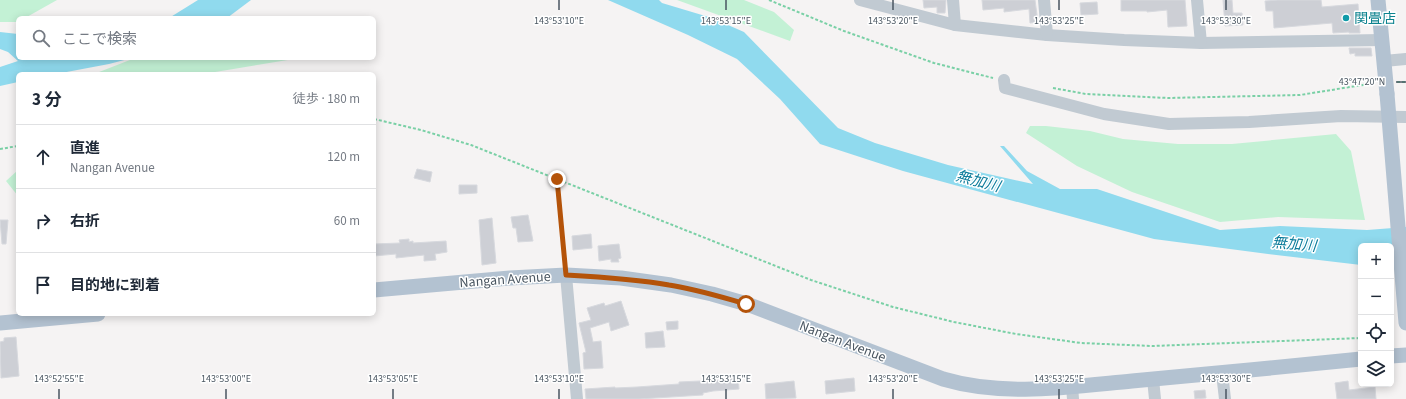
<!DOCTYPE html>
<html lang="ja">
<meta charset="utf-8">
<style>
:root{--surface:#fff;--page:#f6f6f7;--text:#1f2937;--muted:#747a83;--line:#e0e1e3}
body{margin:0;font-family:"Source Sans 3","Noto Sans JP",sans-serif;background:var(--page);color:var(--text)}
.controls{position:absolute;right:12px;bottom:12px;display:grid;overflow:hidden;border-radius:6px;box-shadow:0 2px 10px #0003}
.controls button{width:36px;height:36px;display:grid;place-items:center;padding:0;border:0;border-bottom:1px solid var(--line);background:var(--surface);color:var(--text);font:20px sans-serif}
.stop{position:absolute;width:12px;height:12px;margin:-9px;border:3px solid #b45309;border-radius:50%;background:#fff}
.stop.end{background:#b45309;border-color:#fff;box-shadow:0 1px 4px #0008}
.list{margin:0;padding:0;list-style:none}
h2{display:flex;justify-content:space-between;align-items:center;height:52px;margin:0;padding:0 16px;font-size:17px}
h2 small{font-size:13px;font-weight:400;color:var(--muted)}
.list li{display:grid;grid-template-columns:26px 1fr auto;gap:12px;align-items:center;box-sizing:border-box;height:64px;padding:0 16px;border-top:1px solid var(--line)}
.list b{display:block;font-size:15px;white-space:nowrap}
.list p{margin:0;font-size:13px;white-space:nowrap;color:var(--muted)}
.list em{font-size:13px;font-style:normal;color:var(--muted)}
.icon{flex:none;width:22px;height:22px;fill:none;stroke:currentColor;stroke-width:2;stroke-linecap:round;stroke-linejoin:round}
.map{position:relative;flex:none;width:1406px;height:399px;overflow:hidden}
.search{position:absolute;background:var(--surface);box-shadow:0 2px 10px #0003;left:16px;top:16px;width:360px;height:44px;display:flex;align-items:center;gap:10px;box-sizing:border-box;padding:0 14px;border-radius:6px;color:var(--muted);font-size:15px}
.panel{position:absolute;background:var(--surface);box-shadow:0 2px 10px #0003;left:16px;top:72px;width:360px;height:244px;border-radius:6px}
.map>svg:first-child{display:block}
.green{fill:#c3f1d5}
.water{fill:#90daee}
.building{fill:#cdcfd5;stroke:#d7d9de}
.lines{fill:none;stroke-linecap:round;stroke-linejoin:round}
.path{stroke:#7ad0a6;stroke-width:2;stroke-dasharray:3 2;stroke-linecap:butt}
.minor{stroke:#c1cad2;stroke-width:12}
.major{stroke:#b3c2d1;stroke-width:15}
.major-bridge{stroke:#b3c2d1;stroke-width:15}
.route{stroke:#b45309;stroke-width:5}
.ticks{fill:none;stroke:#4a5661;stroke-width:1.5}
.culture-dot{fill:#0f9aa8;stroke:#fff;stroke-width:1.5}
.labels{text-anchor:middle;stroke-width:3;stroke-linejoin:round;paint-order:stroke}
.culture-label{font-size:14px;fill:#0d838f;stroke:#fff;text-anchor:start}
.street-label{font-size:14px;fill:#4a5661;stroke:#fff}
.water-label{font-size:15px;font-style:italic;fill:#0c7c9b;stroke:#fff}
.ticks-label{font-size:10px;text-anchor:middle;fill:#4a5661;stroke:#fff;stroke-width:3;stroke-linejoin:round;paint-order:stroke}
</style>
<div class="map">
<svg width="1406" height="399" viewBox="0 0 1406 399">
<rect width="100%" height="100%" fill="#f5f3f3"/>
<g class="green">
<path d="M 0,0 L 57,0 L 25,18 L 18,18 L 18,22 L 0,22 Z"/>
<path d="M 677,0 L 744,0 L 774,12 L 794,30 L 790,41 Z"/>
<path d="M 135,58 L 300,58 L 203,74 L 94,74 Z"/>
<path d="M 1030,126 L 1046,126 L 1090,131 L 1123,139 L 1178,144 L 1232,144 L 1336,134 L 1351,151 L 1365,220 L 1278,217 L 1220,222 L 1132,192 L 1077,166 L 1026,133 Z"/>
<path d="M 18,170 L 18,196 L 6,181 Z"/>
</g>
<g class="water">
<path d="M 198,0 L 251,0 L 227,18 L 169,18 Z"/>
<path d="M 608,0 L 659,0 L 662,3 L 712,18 L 744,32 L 838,128 L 875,143 L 948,165 L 1033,184 L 1000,146 L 1004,146 L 1027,171 L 1060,189 L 1097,189 L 1220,230 L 1280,226 L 1367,230 L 1406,227 L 1406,267 L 1391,267 L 1391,246 L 1361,246 L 1361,265 L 1268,254 L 1154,239 L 903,171 L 820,144 L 780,99 L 737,59 L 688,35 Z"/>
<path d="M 0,32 L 18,34 L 18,58 L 41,58 L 46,60 L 65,58 L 132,58 L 109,64 L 56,74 L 18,74 L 18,82 L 0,86 L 0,67 L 18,61 L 8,52 L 0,49 Z"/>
</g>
<g class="building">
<path d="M 923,0 L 946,0 L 945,13 L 937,13 L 937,7 L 924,8 Z"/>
<path d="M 982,0 L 1035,0 L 1038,22 L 1030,23 L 1029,9 L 1004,12 L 1004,8 L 983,10 Z"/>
<path d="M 1121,0 L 1185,0 L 1187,26 L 1168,27 L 1167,10 L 1147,12 L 1147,11 L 1121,11 Z"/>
<path d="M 1223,0 L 1232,0 L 1233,13 L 1242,13 L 1243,25 L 1225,26 Z"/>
<path d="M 1278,0 L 1321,0 L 1322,7 L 1358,4 L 1360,33 L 1349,33 L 1349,32 L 1333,33 L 1332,23 L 1274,28 L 1273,11 L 1266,11 L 1265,1 Z"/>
<path d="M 1097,2 L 1098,14 L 1081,15 L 1080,3 Z"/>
<path d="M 1349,48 L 1371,48 L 1372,56 L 1355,56 L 1355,53 L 1350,54 Z"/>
<path d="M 417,169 L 432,172 L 430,182 L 414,178 Z"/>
<path d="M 459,185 L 477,185 L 477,193 L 459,194 Z"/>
<path d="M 528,215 L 533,241 L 518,242 L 516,228 L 513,228 L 511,217 Z"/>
<path d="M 492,218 L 496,263 L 482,265 L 479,220 Z"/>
<path d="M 0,220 L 8,220 L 6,244 L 2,244 Z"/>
<path d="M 591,234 L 592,248 L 573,250 L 572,236 Z"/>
<path d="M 409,239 L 409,242 L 413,241 L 413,243 L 446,241 L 447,252 L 435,254 L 436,260 L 424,261 L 424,255 L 396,258 L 396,254 L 374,256 L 374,244 L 400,243 L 399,240 Z"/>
<path d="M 619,244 L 621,258 L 618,259 L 619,262 L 611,262 L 611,259 L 599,261 L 598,246 Z"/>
<path d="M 621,301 L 629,325 L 611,331 L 609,322 L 590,328 L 593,342 L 601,341 L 603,368 L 584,369 L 583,353 L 586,352 L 579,323 L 591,320 L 587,308 L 604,303 L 605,306 Z"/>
<path d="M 678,321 L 678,329 L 667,330 L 666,322 Z"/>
<path d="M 663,331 L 665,347 L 646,348 L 645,333 Z"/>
<path d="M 16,337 L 19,376 L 1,378 L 0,342 L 4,341 L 4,338 Z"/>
<path d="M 738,377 L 739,389 L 713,391 L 703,393 L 703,395 L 639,399 L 586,399 L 585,389 L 615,387 L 615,388 L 637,387 L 679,384 L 679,382 L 721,380 L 720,378 Z"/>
<path d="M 854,378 L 855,391 L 826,394 L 825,381 Z"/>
<path d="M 794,381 L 796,398 L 766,399 L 765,384 Z"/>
<path d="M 1348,381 L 1349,390 L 1375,387 L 1376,399 L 1337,399 L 1335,383 Z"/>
<path d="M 1205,390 L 1206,398 L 1195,399 L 1194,391 Z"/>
</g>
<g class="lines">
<g class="path">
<path d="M 769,0 L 844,31 L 934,63 L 993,78"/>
<path d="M 1397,82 L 1406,82"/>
<path d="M 1053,88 L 1086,94 L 1168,98 L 1300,95 L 1375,83"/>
<path d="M 374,119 L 421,130 L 471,145 L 811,280 L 893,307 L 954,322 L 1016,334 L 1081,343 L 1152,346 L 1361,338"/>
<path d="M 0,149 L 18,146"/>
<path d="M 557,179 L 565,264"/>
</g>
<g class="minor">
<path d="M 860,0 L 955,25 L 1047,35 L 1124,40 L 1201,43 L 1382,40"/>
<path d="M 953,0 L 955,25"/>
<path d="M 1044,0 L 1047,35"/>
<path d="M 1197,0 L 1201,43"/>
<path d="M 1384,61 L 1406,59"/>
<path d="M 1004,80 L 1005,88 L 1104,114 L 1169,124 L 1249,122 L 1341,116 L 1406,117"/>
<path d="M 566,275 L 577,399"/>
<path d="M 1222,373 L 1225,399"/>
<path d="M 1153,379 L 1155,399"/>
<path d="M 1072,386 L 1073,399"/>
</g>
<g class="major">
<path d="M 1378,0 L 1387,94"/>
<path d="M 374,290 L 510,278 L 566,275 L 621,278 L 671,285 L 712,294 L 747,304 L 943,379 C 1004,397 1069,387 1132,381 C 1208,374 1285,367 1361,359"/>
<path d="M 0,323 L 98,314"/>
<path d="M 1391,356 L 1406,355"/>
</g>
<path class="major-bridge" d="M 1387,94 L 1406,323"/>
</g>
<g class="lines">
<path class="route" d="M 557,179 L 566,275 C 601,277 635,279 669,285 C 696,289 721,297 746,304"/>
</g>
<path class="ticks" d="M 559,0 L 559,10M 726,0 L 726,10M 893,0 L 893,10M 1059,0 L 1059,10M 1226,0 L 1226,10M 1396,82 L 1406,82M 59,389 L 59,399M 226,389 L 226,399M 393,389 L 393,399M 559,389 L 559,399M 726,389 L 726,399M 893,389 L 893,399M 1059,389 L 1059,399M 1226,389 L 1226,399"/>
<circle class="culture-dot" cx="1346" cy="18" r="4"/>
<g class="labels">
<g class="culture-label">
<text x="1354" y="23">関畳店</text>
</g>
<g class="street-label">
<text transform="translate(505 279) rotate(-4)" y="5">Nangan Avenue</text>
<text transform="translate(843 341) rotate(21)" y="5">Nangan Avenue</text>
</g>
<g class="water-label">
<text transform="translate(978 181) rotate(15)" y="5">無加川</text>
<text transform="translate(1294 244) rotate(5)" y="5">無加川</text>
</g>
</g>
<g class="ticks-label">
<text x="559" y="24">143°53'10"E</text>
<text x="726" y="24">143°53'15"E</text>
<text x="893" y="24">143°53'20"E</text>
<text x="1059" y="24">143°53'25"E</text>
<text x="1226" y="24">143°53'30"E</text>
<text x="1362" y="85">43°47'20"N</text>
<text x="59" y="382">143°52'55"E</text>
<text x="226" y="382">143°53'00"E</text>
<text x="393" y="382">143°53'05"E</text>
<text x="559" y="382">143°53'10"E</text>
<text x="726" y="382">143°53'15"E</text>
<text x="893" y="382">143°53'20"E</text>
<text x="1059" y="382">143°53'25"E</text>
<text x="1226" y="382">143°53'30"E</text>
</g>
</svg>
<div class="controls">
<button>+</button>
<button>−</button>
<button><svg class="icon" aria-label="locate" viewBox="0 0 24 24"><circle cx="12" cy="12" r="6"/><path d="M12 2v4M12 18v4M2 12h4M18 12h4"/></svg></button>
<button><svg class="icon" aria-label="layers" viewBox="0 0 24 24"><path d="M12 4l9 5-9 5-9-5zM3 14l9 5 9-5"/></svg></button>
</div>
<div class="stop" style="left:746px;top:304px"></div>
<div class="stop end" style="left:557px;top:179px"></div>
<div class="search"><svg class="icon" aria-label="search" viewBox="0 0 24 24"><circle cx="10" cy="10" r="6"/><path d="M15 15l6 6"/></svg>ここで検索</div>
<section class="panel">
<h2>3 分<small>徒歩 · 180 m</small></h2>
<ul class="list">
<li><svg class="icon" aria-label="ahead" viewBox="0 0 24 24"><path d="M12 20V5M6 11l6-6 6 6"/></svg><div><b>直進</b><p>Nangan Avenue</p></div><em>120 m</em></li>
<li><svg class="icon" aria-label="right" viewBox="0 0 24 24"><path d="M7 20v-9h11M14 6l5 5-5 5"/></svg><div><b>右折</b></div><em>60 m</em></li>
<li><svg class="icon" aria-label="arrive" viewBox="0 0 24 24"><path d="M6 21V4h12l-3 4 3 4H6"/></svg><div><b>目的地に到着</b></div></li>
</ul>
</section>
</div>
